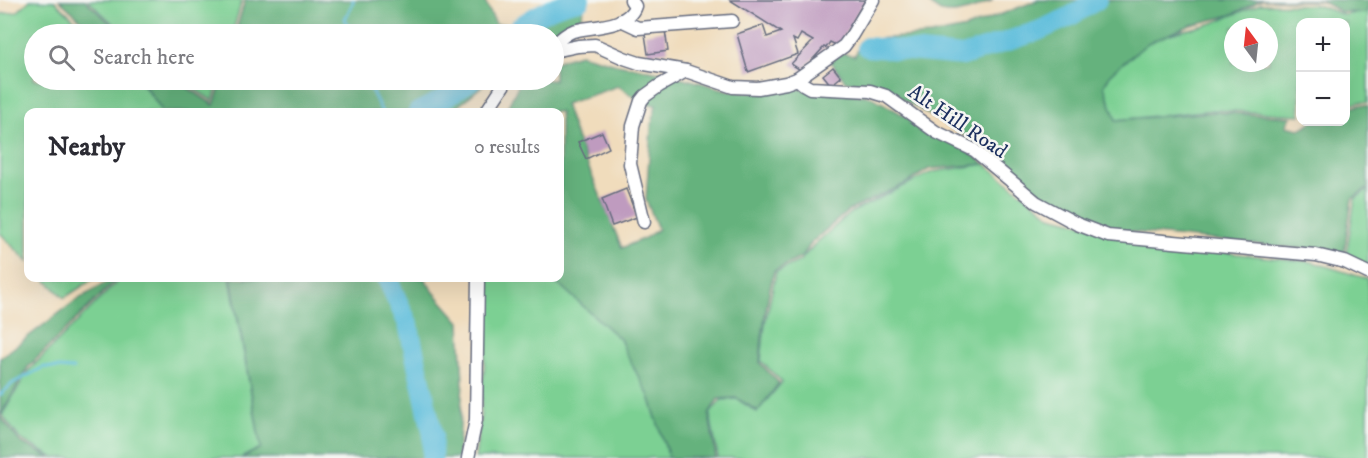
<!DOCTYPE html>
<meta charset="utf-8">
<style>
:root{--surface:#fff;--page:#f2f2f3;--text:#2b2b33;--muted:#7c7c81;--line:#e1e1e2}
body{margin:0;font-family:"IM FELL DW Pica",serif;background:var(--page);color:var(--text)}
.controls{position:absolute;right:18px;top:18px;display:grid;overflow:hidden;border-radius:12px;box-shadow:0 6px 24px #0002}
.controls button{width:54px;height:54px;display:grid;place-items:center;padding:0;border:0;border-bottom:2px solid var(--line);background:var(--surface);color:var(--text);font:30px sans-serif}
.compass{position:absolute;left:1224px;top:18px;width:54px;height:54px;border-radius:50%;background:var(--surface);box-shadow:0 6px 24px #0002;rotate:345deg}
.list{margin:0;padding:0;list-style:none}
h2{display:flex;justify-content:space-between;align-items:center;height:78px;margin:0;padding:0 24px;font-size:26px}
h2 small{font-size:20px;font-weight:400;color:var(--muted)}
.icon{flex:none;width:33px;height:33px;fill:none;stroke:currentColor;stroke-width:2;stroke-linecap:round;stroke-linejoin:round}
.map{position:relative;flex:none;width:1368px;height:458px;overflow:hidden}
.search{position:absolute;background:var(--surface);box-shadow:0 6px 24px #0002;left:24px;top:24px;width:540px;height:66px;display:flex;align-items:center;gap:15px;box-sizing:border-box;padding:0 21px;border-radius:33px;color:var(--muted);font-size:22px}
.panel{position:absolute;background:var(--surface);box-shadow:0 6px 24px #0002;left:24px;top:108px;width:540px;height:174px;border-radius:12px}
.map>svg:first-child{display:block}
.green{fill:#7cd093;stroke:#4c8078;stroke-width:1.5;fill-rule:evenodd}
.forest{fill:#65b27d;stroke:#40706e;stroke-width:1.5;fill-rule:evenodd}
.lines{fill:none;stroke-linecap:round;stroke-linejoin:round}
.stream{stroke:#5dbddb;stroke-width:3}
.river{stroke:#5dbddb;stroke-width:20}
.building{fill:#bf9bbf}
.minor-casing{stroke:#666c7f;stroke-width:15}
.minor{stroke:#fff;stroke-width:12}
.labels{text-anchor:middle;stroke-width:5;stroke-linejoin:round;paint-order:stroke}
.street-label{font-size:21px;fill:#1b2f5e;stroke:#f6f6f2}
</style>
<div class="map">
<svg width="1368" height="458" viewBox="0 0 1368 458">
<rect width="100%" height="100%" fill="#f6f6f2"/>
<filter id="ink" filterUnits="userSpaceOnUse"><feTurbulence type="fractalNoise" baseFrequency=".0167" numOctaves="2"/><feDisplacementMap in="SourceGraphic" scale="12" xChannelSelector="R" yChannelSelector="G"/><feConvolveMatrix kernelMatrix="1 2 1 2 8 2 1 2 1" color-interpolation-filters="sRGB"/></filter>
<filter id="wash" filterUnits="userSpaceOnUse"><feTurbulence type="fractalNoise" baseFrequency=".008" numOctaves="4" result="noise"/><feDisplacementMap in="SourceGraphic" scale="24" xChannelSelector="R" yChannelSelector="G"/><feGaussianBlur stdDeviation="1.35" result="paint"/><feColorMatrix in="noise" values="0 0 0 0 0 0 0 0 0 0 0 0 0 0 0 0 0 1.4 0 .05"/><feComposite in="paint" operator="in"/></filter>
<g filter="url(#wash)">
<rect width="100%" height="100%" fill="#f0dcbc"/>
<g class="green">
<path d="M 30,0 L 55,1 L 90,34 L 34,34 L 34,80 L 139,80 L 164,112 L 28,112 L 28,262 L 0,233 L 0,14 L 17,12 Z"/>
<path d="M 88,0 L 242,0 L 232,34 L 124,34 Z"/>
<path d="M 1260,4 L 1317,5 L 1344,15 L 1368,11 L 1368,103 L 1360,102 L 1346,106 L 1346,22 L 1300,22 L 1300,115 L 1214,110 L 1116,120 L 1104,86 L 1111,73 L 1147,40 L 1213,23 ZM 1233,27 L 1269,27 L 1269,63 L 1233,63 Z"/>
<path d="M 180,80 L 219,80 L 213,101 Z"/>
<path d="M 985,164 L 1051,216 L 1175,247 L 1313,262 L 1368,279 L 1368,458 L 718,458 L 710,414 L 721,400 L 737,399 L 757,412 L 782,382 L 761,361 L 765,324 L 776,272 L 800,261 L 815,244 L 850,213 L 932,172 Z"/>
<path d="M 1368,190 L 1368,266 L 1346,256 L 1355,199 Z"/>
<path d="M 44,278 L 95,278 L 64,298 Z"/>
<path d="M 121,278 L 230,278 L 261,448 L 241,458 L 54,458 L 20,439 L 2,415 L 28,371 Z"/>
<path d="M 485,278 L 518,278 L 519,280 L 551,280 L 562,287 L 620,339 L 627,355 L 649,396 L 669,458 L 475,458 L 480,422 L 485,357 Z"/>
</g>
<g class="forest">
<path d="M 59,0 L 85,0 L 122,34 L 97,34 Z"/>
<path d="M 245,0 L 484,0 L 496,24 L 529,25 L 573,0 L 584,0 L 582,16 L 550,34 L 235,34 Z"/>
<path d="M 925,0 L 993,0 C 979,7 957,16 941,12 C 936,10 930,4 925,0 Z"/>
<path d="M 1038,0 L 1368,0 L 1368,10 L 1365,13 L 1341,12 L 1321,1 L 1261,0 L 1231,15 L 1191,25 L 1148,43 L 1111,73 L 1104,86 L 1116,120 L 1214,112 L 1291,117 L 1286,126 L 1300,129 L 1312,122 L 1346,122 L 1346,110 L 1359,105 L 1368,106 L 1368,188 L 1352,199 L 1344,253 L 1114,230 L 1072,212 L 1016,178 L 972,140 L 885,89 L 845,81 L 830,61 L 842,53 L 855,56 L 862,40 L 931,35 L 966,28 Z"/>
<path d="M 580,54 L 617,64 L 665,73 L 727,90 L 759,93 L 782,90 L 801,89 L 870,96 L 969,152 L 985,164 L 929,169 L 905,184 L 848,211 L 812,242 L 802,257 L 774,271 C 766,301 762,331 760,363 L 779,383 L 758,411 L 736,398 L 718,399 L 709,414 L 716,458 L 669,458 L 649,396 L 627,355 L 620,339 L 562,287 L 551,281 L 518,280 L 518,278 L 560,278 L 560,112 L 505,112 L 518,86 L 527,80 L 554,80 L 554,63 L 563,59 ZM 618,86 L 643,103 L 656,105 L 651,128 L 646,200 L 658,229 L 645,238 L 622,248 L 576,137 L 565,104 Z"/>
<path d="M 141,80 L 176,80 L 214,105 L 222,80 L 489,80 L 451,112 L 163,112 Z"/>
<path d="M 113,278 L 118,278 L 28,367 L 0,416 L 20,442 L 51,458 L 0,458 L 0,358 L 75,301 Z"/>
<path d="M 231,278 L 424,278 L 433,291 L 460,322 L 463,383 L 458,458 L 241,458 L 261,448 Z"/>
</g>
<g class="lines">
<g class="stream">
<path d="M 352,34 L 345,19 L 353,3 L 353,0"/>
<path d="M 367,80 L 369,86 L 382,112"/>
<path d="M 0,395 L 13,383 L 44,367 L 73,369"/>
</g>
<g class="river">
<path d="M 511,34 C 530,17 556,4 580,0"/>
<path d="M 867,47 L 963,56 L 1038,31 L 1069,17 L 1097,0"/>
<path d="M 418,112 L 442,100 L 472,80"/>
<path d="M 387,278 L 408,324 L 433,435 L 432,458"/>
</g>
</g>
<g id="blocks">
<g class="building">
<path d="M 730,0 L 865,0 L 838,46 L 830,42 L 826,48 L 824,47 L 802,71 L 791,64 L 813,41 L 801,34 L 797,41 L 793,39 L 798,54 L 748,72 L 737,34 L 763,25 L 767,37 L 781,32 Z"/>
<path d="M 665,30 L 668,51 L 648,54 L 645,34 Z"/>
<path d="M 833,67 L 841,77 L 831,85 L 823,75 Z"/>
<path d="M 602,132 L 609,148 L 586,159 L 578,142 Z"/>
<path d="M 626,189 L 637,217 L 612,226 L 602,199 Z"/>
</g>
</g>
</g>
<g filter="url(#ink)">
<use href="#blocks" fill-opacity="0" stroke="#666c7f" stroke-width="1.5"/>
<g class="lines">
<defs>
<g id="minor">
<path d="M 621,20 L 638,28 L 732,21"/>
<path d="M 554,45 C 559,40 565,34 573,31 C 591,26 628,28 635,6 L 631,0"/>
<path d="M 554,51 L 578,46 L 595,45 L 624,58 L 639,63 L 686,71 L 733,87 L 758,88 L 786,83 L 797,79 L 844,46 L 852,35 L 873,0"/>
<path d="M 797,79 L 803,84 L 810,88 L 870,91 L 886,96 L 936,132 L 974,150 L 1036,202 L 1077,224 L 1108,236 L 1316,255 L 1345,262 L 1368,273"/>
<path d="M 487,112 L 488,109 L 507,80"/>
<path d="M 644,222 L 630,164 L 633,126 L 641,101 L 645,96 L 659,86 L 686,71"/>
<path d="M 468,458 L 476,420 L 478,278"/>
</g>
</defs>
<use href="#minor" class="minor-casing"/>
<use href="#minor" class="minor"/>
</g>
</g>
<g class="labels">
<g class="street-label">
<text transform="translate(958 121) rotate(34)" y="7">Alt Hill Road</text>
</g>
</g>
</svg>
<div class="controls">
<button>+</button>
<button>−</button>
</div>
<svg class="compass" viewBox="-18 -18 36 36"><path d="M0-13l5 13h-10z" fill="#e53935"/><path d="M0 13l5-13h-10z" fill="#7c7c81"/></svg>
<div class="search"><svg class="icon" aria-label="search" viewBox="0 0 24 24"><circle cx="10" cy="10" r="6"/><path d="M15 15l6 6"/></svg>Search here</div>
<section class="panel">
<h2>Nearby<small>0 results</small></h2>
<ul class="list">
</ul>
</section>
</div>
